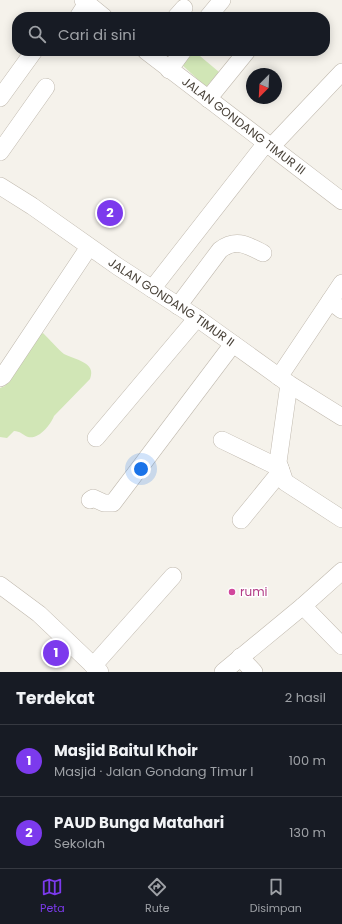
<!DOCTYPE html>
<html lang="id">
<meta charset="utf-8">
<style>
:root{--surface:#171b24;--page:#20242c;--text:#f1f3f6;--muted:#9ea1a6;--line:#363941;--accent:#7c3aed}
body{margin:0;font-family:Poppins,sans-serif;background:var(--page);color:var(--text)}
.compass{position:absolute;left:246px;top:68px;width:36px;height:36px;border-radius:50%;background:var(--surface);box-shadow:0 2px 10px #0003;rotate:204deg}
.you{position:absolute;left:141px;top:469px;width:14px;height:14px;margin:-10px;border:3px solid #fff;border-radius:50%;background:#1a73e8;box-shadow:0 0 0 6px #1a73e833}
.badge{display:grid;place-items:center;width:26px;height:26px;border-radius:50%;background:var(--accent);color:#fff;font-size:13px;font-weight:700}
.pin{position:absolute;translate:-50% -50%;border:2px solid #fff;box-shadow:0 1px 4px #0006}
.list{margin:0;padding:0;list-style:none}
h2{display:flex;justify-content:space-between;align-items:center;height:52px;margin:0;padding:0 16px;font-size:17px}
h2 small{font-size:13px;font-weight:400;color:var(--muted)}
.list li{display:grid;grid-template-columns:26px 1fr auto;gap:12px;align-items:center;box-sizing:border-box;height:72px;padding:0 16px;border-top:1px solid var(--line)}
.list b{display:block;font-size:15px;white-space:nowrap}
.list p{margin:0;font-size:13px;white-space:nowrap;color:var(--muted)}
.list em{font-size:13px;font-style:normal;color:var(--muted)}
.icon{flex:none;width:22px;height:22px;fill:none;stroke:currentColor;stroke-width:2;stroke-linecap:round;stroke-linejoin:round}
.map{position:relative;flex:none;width:342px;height:672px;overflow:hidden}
.search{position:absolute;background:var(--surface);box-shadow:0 2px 10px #0003;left:12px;right:12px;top:12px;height:44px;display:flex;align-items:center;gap:10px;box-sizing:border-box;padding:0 14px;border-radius:16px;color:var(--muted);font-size:15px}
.sheet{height:196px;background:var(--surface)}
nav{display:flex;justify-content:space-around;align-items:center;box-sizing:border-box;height:56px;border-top:1px solid var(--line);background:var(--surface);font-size:11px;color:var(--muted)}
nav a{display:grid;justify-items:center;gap:2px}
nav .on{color:var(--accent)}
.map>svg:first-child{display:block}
.green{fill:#d1e6b6}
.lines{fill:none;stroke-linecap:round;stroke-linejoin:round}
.minor-casing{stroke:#c0b9ae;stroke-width:18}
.minor{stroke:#fff;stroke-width:17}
.hotel-dot{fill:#d1479c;stroke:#fff;stroke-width:1.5}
.labels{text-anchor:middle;stroke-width:3;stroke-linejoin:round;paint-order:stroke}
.street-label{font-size:12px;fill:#494239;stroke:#fff}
.hotel-label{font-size:12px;fill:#b23c85;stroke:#fff;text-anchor:start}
</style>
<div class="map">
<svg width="342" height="672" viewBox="0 0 342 672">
<rect width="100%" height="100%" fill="#f5f2eb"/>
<g class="green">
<path d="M 190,51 L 194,51 L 219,72 L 206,87 L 180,63 Z"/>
<path d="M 43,333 C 49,339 59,350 64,354 C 75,360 97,362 90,379 L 54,416 C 51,424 39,440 28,437 C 23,435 20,431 14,431 L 7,438 L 0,437 L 0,388 L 5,386 L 8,378 L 36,337 Z"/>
</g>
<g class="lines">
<defs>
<g id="minor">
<path d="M 83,0 L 104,17"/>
<path d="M 78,17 L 87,3"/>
<path d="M 176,17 L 184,8"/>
<path d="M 208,17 L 222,0"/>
<path id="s1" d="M 146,51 L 342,201"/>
<path d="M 169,70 L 183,51"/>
<path d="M 0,98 L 34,51"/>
<path d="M 208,99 L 247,51"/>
<path d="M 271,147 L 342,72"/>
<path d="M 0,152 L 46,87"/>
<path id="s2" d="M 0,186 L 32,206 L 117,266 L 197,318 L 289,384 L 342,417"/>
<path d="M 152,289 L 266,143"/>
<path d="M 330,301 L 342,310"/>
<path d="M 178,306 L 220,250 C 236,238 247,245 263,253"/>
<path d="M 279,377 L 342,283"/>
<path d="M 0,378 L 3,376 L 89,247"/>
<path d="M 289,384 L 278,462 L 285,482 L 342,519"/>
<path d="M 96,438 L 197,318"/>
<path d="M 222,440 L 280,468"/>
<path d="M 90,500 L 93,498 L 104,503 L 113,503 L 233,344"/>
<path d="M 241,520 L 281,471"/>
<path d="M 0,585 L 39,614 L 100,672"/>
<path d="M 303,606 L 342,646"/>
<path d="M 240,657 L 254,672"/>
<path d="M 93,666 L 173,576"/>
<path d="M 223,672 L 303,606 L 342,571"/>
</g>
</defs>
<use href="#minor" class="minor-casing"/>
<use href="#minor" class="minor"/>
</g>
<circle class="hotel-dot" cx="232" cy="592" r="4"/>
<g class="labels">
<g class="street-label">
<text dy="4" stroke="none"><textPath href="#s1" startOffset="123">JALAN GONDANG TIMUR III</textPath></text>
<text dy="4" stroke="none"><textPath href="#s2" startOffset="207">JALAN GONDANG TIMUR II</textPath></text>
</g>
<g class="hotel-label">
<text x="240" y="596">rumi</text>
</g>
</g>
</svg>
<svg class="compass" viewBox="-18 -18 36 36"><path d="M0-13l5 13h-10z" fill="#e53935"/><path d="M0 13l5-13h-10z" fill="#9ea1a6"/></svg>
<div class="you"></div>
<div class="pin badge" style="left:56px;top:653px">1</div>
<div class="pin badge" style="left:110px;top:213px">2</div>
<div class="search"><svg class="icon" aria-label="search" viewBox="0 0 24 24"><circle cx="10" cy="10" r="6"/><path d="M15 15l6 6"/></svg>Cari di sini</div>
</div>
<section class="sheet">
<h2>Terdekat<small>2 hasil</small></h2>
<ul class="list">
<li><span class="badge">1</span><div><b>Masjid Baitul Khoir</b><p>Masjid · Jalan Gondang Timur I</p></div><em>100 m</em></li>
<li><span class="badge">2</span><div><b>PAUD Bunga Matahari</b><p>Sekolah</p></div><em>130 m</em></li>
</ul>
</section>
<nav>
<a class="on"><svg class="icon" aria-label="map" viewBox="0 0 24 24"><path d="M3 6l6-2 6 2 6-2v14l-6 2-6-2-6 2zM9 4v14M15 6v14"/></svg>Peta</a>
<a><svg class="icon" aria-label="directions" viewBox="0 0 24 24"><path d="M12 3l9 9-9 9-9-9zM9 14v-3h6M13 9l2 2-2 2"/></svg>Rute</a>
<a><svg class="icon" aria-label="saved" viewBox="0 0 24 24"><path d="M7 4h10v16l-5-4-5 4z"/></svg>Disimpan</a>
</nav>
